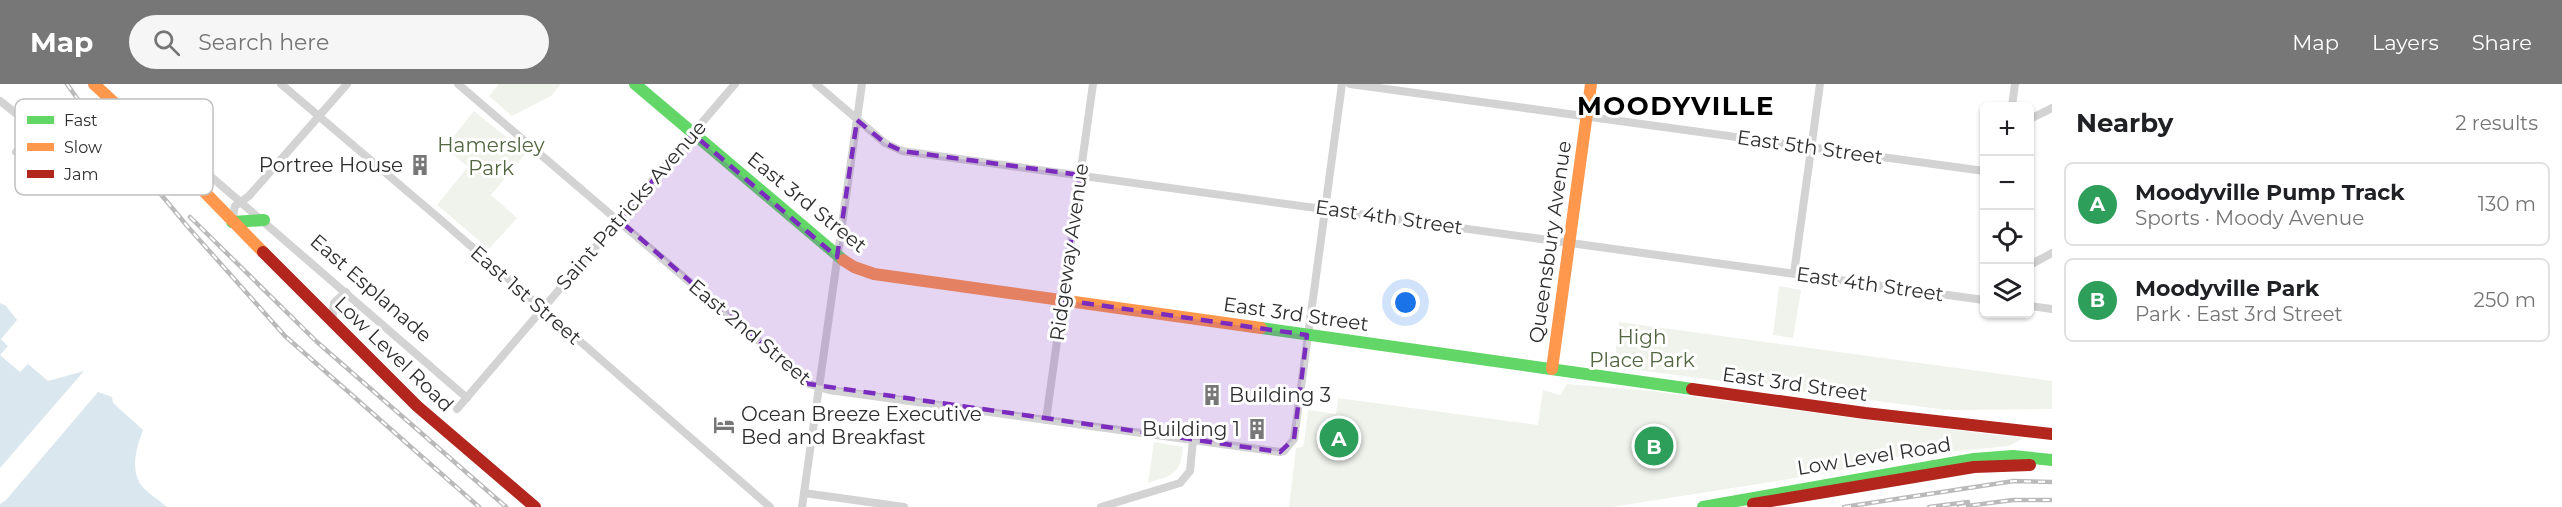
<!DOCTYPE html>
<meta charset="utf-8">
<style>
:root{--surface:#fff;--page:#f6f6f6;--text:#202124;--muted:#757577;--line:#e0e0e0;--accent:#777}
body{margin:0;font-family:Montserrat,sans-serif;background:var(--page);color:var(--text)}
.controls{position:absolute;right:18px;top:18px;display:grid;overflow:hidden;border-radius:9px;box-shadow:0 2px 4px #0004}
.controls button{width:54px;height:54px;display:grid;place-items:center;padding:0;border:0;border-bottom:2px solid var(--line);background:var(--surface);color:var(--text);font:30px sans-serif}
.you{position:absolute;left:1406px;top:219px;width:21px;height:21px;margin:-15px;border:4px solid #fff;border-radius:50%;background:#1a73e8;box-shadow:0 0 0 9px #1a73e833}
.badge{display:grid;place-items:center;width:39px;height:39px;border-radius:50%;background:var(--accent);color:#fff;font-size:20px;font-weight:700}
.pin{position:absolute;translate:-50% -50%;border:3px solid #fff;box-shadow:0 2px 6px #0006}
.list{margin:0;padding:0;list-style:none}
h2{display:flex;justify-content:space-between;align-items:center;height:78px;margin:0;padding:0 24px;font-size:26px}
h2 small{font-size:20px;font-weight:400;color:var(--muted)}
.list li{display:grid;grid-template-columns:39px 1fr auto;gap:18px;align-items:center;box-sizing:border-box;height:84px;margin:0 12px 12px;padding:0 12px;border:2px solid var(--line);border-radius:9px}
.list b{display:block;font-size:22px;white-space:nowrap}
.list p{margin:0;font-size:20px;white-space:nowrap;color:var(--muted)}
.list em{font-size:20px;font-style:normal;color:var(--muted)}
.icon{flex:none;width:33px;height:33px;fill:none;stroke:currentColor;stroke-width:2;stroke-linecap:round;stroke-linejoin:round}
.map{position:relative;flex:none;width:2052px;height:423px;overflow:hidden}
header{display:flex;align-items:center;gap:36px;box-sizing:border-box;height:84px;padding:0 30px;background:var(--accent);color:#fff}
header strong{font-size:28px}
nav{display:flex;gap:33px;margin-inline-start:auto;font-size:21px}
.search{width:420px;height:54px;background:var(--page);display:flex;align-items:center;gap:15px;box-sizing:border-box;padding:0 21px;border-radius:33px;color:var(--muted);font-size:22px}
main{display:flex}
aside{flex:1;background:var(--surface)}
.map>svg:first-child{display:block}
.green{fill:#f0f3ec}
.water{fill:#dbe7ef}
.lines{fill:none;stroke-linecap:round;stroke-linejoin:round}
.street{stroke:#d3d3d3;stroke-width:8}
.fast{stroke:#63d668;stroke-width:12}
.slow{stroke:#ff974d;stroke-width:12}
.jam{stroke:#b3261e;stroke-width:12}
.rail-casing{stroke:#bababa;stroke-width:4.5}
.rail{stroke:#fff;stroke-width:2;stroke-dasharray:7;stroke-linecap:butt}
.marked{fill:#7b2cbf;fill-opacity:0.2;stroke:#7b2cbf;stroke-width:4.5;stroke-dasharray:12 8;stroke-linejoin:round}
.labels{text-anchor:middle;stroke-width:6;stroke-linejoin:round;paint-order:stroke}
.park-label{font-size:20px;fill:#526640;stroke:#fff}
.street-label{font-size:20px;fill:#2e2e2e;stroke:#fff}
.poi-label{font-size:20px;fill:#2e2e2e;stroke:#fff;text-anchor:end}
.district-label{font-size:26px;font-weight:bold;letter-spacing:1.5px;fill:#000;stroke:#fff}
.key{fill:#fff;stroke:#c0c0c0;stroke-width:1.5}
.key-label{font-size:16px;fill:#2e2e2e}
</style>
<header>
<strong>Map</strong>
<div class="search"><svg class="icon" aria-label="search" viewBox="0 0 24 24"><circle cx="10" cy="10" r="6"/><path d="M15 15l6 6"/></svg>Search here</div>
<nav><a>Map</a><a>Layers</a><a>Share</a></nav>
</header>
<main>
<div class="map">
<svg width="2052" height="423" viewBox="0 0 2052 423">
<rect width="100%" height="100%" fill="#fff"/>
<g class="green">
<path d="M 499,0 L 561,0 L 551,12 L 512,32 L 489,12 Z"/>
<path d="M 474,27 L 526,69 L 491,111 L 517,134 L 489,165 L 437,121 L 468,83 L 445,63 Z"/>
<path d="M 1779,202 L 1801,206 L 1793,254 L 1773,251 Z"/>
<path d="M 1619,238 L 2052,297 L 2052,325 L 1947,326 L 1614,283 Z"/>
<path d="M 1567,300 L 1652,307 L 1867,336 L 2023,354 L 2009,362 L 1888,374 L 1834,388 L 1612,423 L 1289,423 L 1296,364 L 1302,363 L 1304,360 L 1308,326 L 1336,330 L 1338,314 L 1538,341 L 1543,306 L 1560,311 Z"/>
<path d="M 1154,358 L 1183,363 C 1180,391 1173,391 1148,399 Z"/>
</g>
<g class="water">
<path d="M 0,219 L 6,222 L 17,236 L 1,255 L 8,262 L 0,271 L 20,288 L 28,280 L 48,297 L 84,287 L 0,384 Z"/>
<path d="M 98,308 L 112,313 L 113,319 L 143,346 C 137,362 130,384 141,401 C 147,409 159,416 167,423 L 0,423 L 0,420 L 6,416 Z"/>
</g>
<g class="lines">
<g class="street">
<path d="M 281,0 L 441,136 L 770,423"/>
<path d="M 458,0 L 809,300 L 829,306 L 1280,368 L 1284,367 L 1294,355 L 1342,0"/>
<path d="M 816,0 L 885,59 L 902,67 L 1984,216"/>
<path d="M 1350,0 L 1984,87"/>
<path d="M 0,17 L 32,42 L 72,59 L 95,75"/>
<path d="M 2012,22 L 2015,0"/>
<path d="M 2030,35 L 2052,24"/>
<path d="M 16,68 L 36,44"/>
<path d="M 169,70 L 190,75 L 208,90 L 467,314"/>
<path d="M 232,138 L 235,122 L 249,112 L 347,0"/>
<path d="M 2030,181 L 2052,169"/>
<path d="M 1794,189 L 1820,0"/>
<path d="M 2030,222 L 2052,225"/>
<path d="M 332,239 L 334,219 L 346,208"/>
<path d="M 457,325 L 735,0"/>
<path d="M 1046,336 L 1093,0"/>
<path d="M 804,409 L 904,423"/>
<path d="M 802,423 L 862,0"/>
<path d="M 1101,423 L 1180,399 L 1190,387 L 1193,356"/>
</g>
<g class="fast">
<path d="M 635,0 L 843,176"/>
<path d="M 232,138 L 264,136"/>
<path d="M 1261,244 L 1692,305"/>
<path d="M 1703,423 L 1974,375 L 2013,372 L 2052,376"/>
</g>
<g class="slow">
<path d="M 94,0 L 148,50 L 263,168"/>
<path d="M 843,176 L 854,183 L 874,190 L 1261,244"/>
<path d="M 1552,285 L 1591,0"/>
</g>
<g class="jam">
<path d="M 263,168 L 417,322 L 535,423"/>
<path d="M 1692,305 L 1865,329 L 2052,350"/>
<path d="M 1753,420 L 1974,383 L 2030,381"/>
</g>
<defs>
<g id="rail">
<path d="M 67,0 L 88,30 L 134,78 L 188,143 L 285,252 L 479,423"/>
<path d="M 190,133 L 317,258 L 506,423"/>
<path d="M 1844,423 L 2014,397 L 2052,398"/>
<path d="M 1929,423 L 1968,418"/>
<path d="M 1959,423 L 2013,416 L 2052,416"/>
</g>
</defs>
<use href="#rail" class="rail-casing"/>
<use href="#rail" class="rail"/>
</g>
<path class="marked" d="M 857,36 L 885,59 L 902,67 L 1080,91 L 1063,216 L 1307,251 L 1294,355 L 1280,368 L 809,300 L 619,136 L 693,50 L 837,173 Z"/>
<defs>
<symbol id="building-bare" viewBox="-9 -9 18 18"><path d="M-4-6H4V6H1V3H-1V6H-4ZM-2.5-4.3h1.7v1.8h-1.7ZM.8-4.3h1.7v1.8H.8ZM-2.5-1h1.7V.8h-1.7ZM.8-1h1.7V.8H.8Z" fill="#777" stroke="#fff" stroke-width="2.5" paint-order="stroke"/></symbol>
<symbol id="hotel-bare" viewBox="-9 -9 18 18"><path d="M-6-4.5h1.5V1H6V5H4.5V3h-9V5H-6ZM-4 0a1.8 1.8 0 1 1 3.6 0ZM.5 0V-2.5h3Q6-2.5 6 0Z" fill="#777" stroke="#fff" stroke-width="2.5" paint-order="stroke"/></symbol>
</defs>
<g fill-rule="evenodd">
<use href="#building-bare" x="405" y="66" width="30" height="30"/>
<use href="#building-bare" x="1197" y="296" width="30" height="30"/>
<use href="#hotel-bare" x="709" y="326" width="30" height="30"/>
<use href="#building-bare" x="1242" y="330" width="30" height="30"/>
</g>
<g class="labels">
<g class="park-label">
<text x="491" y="68">Hamersley<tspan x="491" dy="23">Park</tspan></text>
<text x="1642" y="260">High<tspan x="1642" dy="23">Place Park</tspan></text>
</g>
<g class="street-label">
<text transform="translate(1810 63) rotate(8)" y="7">East 5th Street</text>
<text transform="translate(807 118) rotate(39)" y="7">East 3rd Street</text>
<text transform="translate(631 121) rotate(-49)" y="7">Saint Patricks Avenue</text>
<text transform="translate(1389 133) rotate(8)" y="7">East 4th Street</text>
<text transform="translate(1550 158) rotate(-82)" y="7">Queensbury Avenue</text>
<text transform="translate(1069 168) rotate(-82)" y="7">Ridgeway Avenue</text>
<text transform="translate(1870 200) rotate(8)" y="7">East 4th Street</text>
<text transform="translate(371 204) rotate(41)" y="7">East Esplanade</text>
<text transform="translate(526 211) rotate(41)" y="7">East 1st Street</text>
<text transform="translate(1296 230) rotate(8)" y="7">East 3rd Street</text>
<text transform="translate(750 248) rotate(40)" y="7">East 2nd Street</text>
<text transform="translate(394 270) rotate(44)" y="7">Low Level Road</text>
<text transform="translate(1795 300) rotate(8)" y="7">East 3rd Street</text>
<text transform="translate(1874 372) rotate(-9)" y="7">Low Level Road</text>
</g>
<g class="poi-label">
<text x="403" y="88">Portree House</text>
<text x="1229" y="318" text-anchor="start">Building 3</text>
<text x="741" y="337" text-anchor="start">Ocean Breeze Executive<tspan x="741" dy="23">Bed and Breakfast</tspan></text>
<text x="1240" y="352">Building 1</text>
</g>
<g class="district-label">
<text x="1676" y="31">MOODYVILLE</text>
</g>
</g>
<rect x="15" y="15" width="198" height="96" rx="9" class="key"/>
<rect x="27" y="32" width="27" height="8" fill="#63d668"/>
<rect x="27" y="59" width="27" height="8" fill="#ff974d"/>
<rect x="27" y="86" width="27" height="8" fill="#b3261e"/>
<g class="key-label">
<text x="64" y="42">Fast</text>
<text x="64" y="69">Slow</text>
<text x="64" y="96">Jam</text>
</g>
</svg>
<div class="controls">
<button>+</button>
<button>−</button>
<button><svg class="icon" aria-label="locate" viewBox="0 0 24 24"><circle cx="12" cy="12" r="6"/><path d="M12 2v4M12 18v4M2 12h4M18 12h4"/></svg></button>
<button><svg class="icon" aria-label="layers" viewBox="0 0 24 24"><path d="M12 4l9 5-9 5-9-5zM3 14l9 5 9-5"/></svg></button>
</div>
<div class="you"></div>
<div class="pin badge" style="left:1339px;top:354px;background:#2e9e5b">A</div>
<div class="pin badge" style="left:1654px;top:362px;background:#2e9e5b">B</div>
</div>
<aside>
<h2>Nearby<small>2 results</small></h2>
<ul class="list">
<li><span class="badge" style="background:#2e9e5b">A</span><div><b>Moodyville Pump Track</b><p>Sports · Moody Avenue</p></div><em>130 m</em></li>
<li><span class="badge" style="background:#2e9e5b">B</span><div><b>Moodyville Park</b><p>Park · East 3rd Street</p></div><em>250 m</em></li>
</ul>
</aside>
</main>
